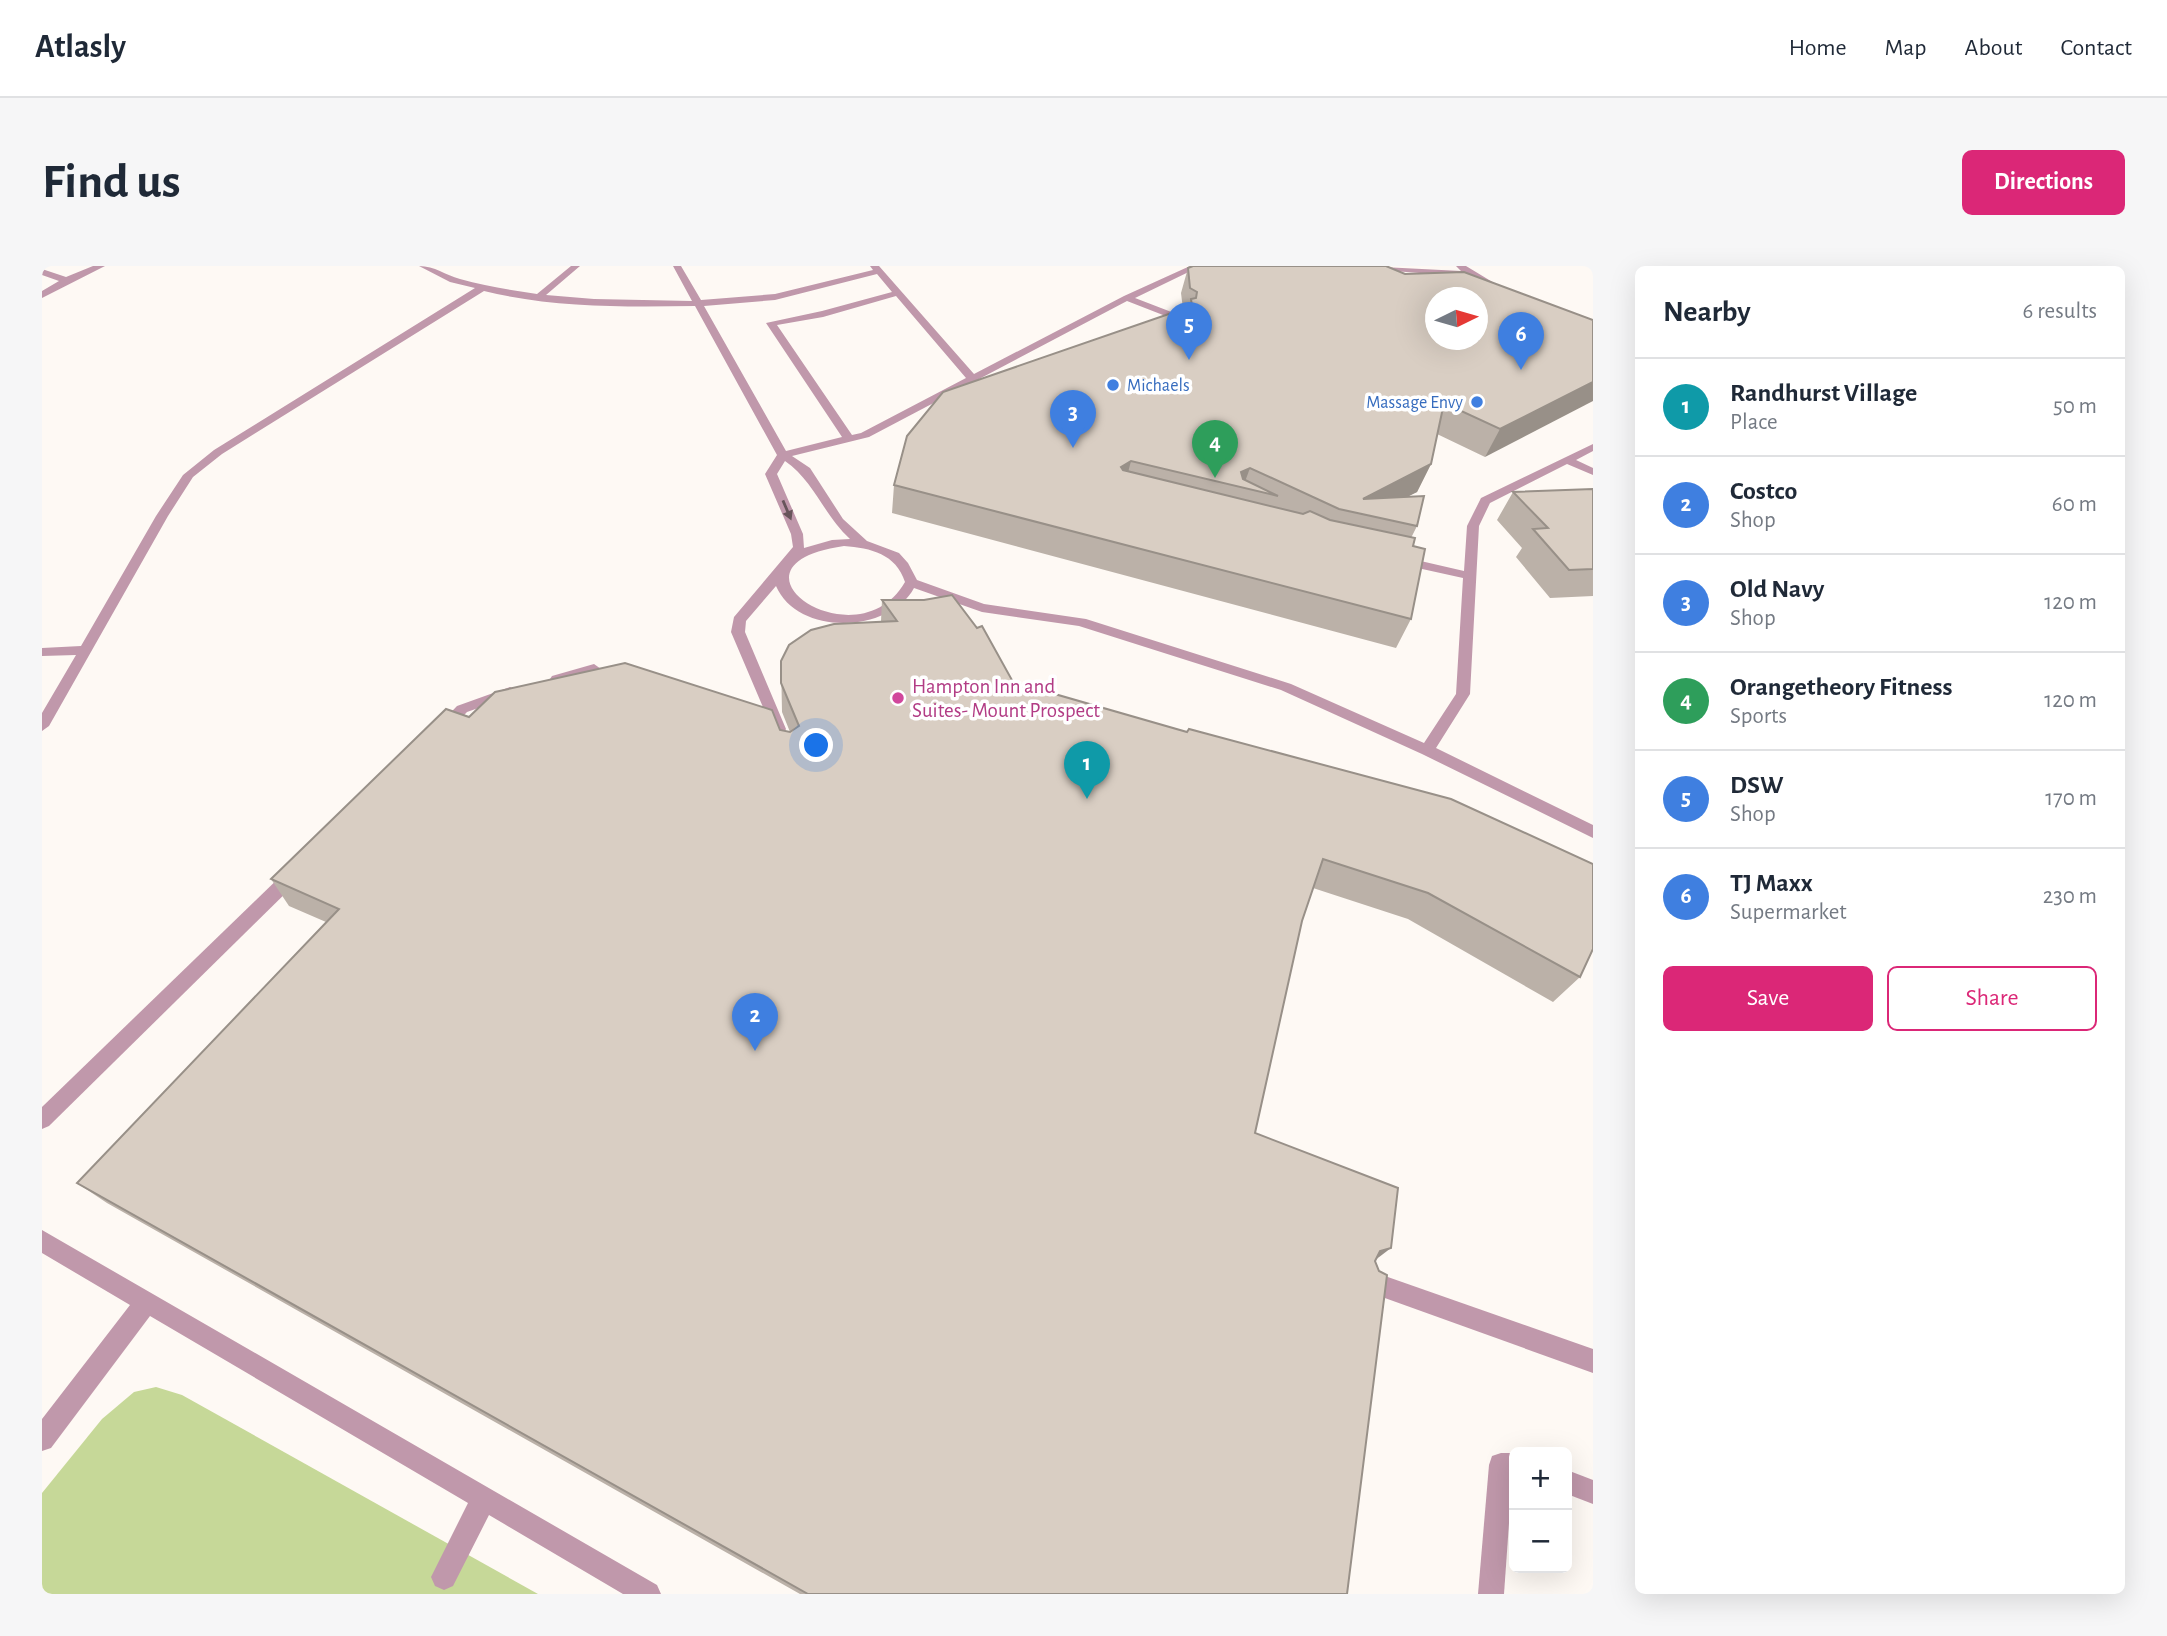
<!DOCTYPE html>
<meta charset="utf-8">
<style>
:root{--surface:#fff;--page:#f6f6f7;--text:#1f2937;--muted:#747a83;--line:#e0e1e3;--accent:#db2777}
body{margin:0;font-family:"Alegreya Sans",sans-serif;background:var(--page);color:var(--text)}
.controls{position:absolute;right:21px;bottom:21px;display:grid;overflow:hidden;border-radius:10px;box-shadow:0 7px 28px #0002}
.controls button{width:63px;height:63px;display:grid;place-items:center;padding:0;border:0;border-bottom:2px solid var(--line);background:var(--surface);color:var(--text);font:35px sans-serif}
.compass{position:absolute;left:1383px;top:21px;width:63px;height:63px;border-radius:50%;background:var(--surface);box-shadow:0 7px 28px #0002;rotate:85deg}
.you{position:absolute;left:775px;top:480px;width:24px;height:24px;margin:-18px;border:5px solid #fff;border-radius:50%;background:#1a73e8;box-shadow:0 0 0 10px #1a73e833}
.badge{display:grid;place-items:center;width:46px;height:46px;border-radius:50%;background:var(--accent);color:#fff;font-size:23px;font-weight:700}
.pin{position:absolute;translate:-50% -58px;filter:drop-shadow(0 2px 4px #0008)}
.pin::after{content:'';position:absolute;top:37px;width:24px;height:21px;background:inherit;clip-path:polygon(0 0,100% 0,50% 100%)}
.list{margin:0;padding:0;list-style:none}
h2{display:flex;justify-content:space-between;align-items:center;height:91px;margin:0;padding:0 28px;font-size:30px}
h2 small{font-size:23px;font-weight:400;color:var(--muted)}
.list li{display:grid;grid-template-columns:46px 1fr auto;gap:21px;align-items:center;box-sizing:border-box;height:98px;padding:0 28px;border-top:2px solid var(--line)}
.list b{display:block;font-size:26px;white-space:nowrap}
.list p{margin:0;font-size:23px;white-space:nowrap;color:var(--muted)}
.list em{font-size:23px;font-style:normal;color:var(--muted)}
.actions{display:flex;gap:14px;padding:21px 28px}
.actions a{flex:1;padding:16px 0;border:2px solid var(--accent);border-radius:10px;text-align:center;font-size:24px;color:var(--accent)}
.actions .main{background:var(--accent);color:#fff}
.map{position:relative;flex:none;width:1551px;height:1328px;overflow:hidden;border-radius:10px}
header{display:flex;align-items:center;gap:42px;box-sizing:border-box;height:98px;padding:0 35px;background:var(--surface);border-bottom:2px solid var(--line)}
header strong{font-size:33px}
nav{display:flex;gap:38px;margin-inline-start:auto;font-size:24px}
.intro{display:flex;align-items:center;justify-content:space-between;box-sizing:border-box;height:168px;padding:0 42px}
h1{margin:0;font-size:49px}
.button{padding:18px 32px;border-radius:10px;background:var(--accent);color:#fff;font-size:24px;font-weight:700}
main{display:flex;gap:42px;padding:0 42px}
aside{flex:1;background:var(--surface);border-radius:10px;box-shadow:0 7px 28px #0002}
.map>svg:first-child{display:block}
.green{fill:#c6d898}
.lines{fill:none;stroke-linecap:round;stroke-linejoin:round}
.lane{fill:#c098ab;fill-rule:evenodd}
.wall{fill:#bbb1a8}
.shaded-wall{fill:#989088}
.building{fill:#d9cec3;stroke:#989088;stroke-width:2;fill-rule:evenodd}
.oneway{fill:#68555b}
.shop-dot{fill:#3f7fe0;stroke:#fff;stroke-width:2.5}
.hotel-dot{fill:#d1479c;stroke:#fff;stroke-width:2.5}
.labels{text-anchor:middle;stroke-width:7;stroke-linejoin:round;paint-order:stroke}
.far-shop-label{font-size:18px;fill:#366cbe;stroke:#fff;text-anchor:start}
.hotel-label{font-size:21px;fill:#b23c85;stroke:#fff;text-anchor:start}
</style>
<header>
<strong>Atlasly</strong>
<nav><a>Home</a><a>Map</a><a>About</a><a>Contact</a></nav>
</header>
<div class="intro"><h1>Find us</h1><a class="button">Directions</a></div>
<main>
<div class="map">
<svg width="1551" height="1328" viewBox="0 0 1551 1328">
<rect width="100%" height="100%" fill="#fef9f4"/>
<path class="green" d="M 114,1121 L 140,1129 L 496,1328 L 0,1328 L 0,1227 L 60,1153 L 92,1126 Z"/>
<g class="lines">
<g class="lane">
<path d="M 51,0 L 63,0 L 0,32 L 0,25 L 17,15 L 0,9 L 0,3 L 24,11 Z"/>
<path d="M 377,0 C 393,0 403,9 418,13 C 443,20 469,24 495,28 L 529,0 L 538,0 L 504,29 L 552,33 L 650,35 L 631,0 L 639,0 L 659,34 L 733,28 L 831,4 L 828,0 L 837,0 L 932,108 L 1082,30 L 1148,0 L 1159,0 L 1093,32 L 1145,52 L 1145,56 L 1139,56 L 1085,35 L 827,171 L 750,190 L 768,202 L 801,253 L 825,275 L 857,287 L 866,297 L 875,314 L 942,338 L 1044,353 L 1249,418 L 1382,477 L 1414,428 L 1421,312 L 1353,297 L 1351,294 L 1357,290 L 1422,305 L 1425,260 L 1439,232 L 1551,178 L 1551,185 L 1534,194 L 1551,202 L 1551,209 L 1525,198 L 1448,237 L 1437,260 L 1428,428 L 1394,482 L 1551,559 L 1551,572 L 1380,488 L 1239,424 L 1037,360 L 940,346 L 872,322 C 848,367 756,371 734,320 L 704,355 L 703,366 L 744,463 L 742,467 L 732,467 L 689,366 L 692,351 L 751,281 L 749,268 L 723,208 L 735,189 L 653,40 C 583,41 510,42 442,25 L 180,188 L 151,211 L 126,250 L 7,460 L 0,465 L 0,447 L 34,389 L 0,390 L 0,382 L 39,380 L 114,250 L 141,209 L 172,184 L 433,22 L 408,16 ZM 835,8 L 850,26 L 780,45 L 724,57 L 800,171 L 744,185 L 662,40 L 733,34 ZM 854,30 L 924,112 L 819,167 L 810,169 L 735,59 L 781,51 ZM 743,195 C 772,215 781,248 808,273 L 790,274 L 762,282 L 761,268 L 735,208 ZM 802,280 C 829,282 854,288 863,316 C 815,400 668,299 802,280 Z"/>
<path d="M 1321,0 L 1419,5 L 1414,0 L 1424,0 L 1462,23 L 1454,25 L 1430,11 L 1325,3 Z"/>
<path d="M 552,398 L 559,403 L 557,406 L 515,418 L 508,413 L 510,410 Z"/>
<path d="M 468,421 L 473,423 L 475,426 L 473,429 L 425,446 L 404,468 L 394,468 L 392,464 L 415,440 Z"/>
<path d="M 252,602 L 258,603 L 260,608 L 258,613 L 7,860 L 0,863 L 0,841 L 246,603 Z"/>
<path d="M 0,964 L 615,1319 L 619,1328 L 581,1328 L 447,1249 L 411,1320 L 402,1324 L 393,1320 L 389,1311 L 426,1237 L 108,1050 L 9,1182 L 0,1185 L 0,1153 L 88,1039 L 0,987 Z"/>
<path d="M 1323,1003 L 1551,1083 L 1551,1107 L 1315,1022 L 1312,1014 L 1315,1006 Z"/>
<path d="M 1459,1187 L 1472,1187 L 1462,1328 L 1436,1328 L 1447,1199 L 1450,1190 Z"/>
<path d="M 1525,1204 L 1551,1214 L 1551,1238 L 1525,1228 Z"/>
</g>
</g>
<g class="wall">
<path d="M 1146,2 L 1363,8 L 1551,54 L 1443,191 L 1395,168 L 1389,198 L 1375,226 L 1366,230 L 1375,260 L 1369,272 L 1371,280 L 1369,353 L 1354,382 L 850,247 L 852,219 L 1141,43 L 1139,27 Z"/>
<path d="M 1551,223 L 1551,330 L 1508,332 L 1474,291 L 1480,282 L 1455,254 L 1471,226 Z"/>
<path d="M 840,334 L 971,416 L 1145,466 L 1538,711 L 1511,736 L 1366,653 L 1271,622 L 1260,655 L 1213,867 L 1334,994 L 1305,1328 L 758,1328 L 65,937 L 35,917 L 284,656 L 247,640 L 229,613 L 427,451 L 738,464 L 748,466 L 740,446 L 739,395 L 839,355 Z"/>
</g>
<g class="shaded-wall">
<path d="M 1551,116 L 1551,135 L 1443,191 L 1458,163 Z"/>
<path d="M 1089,195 L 1082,222 L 1079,201 Z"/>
<path d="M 1389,198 L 1375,226 L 1328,250 L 1321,233 Z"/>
<path d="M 1208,202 L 1201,221 L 1199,206 Z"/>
<path d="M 1349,982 L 1324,1001 L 1338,985 Z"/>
</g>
<g class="building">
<path d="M 1151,0 L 1344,0 L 1363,8 L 1422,6 L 1551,54 L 1551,116 L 1458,163 L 1402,137 L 1389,198 L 1321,233 L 1382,230 L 1375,260 L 1297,243 L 1208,202 L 1199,206 L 1201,213 L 1236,230 L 1089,195 L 1079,201 L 1081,204 L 1261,248 L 1268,245 L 1288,254 L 1373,272 L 1371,280 L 1383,283 L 1369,353 L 852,219 L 865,170 L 901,126 L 1150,40 L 1149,33 L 1154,32 L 1155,26 L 1148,22 L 1146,2 ZM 1394,32 L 1436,32 L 1436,74 L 1394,74 Z"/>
<path d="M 1551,223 L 1551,303 L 1527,304 L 1491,263 L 1506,262 L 1471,226 Z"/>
<path d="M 910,329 L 935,362 L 940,360 L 971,416 L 1145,466 L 1147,463 L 1409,533 L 1551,598 L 1551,683 L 1538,711 L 1386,627 L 1281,593 L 1260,655 L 1213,867 L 1356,922 L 1349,982 L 1338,985 L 1333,995 L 1337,1005 L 1345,1009 L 1305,1328 L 766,1328 L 35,917 L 297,643 L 229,613 L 404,443 L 427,451 L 453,426 L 583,397 L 730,444 L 738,464 L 748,466 L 757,460 L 739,417 L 739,395 L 747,379 L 769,364 L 792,358 L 855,355 L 840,334 L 882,334 Z"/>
</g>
<defs><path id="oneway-solid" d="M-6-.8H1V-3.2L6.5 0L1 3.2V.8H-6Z" transform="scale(1.75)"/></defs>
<use class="oneway" href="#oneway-solid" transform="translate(745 244) rotate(67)"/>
<g class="shop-dot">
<circle cx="1071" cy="119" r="7"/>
<circle cx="1435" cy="136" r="7"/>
</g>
<circle class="hotel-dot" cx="856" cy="432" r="7"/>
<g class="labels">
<g class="far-shop-label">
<text x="1085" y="125">Michaels</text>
<text x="1421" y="142" text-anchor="end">Massage Envy</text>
</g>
<g class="hotel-label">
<text x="870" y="427">Hampton Inn and<tspan x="870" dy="24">Suites- Mount Prospect</tspan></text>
</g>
</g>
</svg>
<div class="controls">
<button>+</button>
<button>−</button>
</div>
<svg class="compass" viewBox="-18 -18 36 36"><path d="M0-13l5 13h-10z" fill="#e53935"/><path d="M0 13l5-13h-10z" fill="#747a83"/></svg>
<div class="you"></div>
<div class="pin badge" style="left:1045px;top:533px;background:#0f9aa8">1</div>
<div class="pin badge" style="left:713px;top:785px;background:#3f7fe0">2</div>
<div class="pin badge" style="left:1031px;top:182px;background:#3f7fe0">3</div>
<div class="pin badge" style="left:1173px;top:212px;background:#2e9e5b">4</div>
<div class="pin badge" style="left:1147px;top:94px;background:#3f7fe0">5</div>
<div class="pin badge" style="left:1479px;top:104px;background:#3f7fe0">6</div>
</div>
<aside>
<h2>Nearby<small>6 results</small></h2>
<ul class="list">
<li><span class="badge" style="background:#0f9aa8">1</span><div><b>Randhurst Village</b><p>Place</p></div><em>50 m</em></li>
<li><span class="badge" style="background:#3f7fe0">2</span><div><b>Costco</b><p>Shop</p></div><em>60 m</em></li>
<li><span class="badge" style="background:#3f7fe0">3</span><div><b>Old Navy</b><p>Shop</p></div><em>120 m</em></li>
<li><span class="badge" style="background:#2e9e5b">4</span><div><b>Orangetheory Fitness</b><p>Sports</p></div><em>120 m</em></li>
<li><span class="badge" style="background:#3f7fe0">5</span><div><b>DSW</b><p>Shop</p></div><em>170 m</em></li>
<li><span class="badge" style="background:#3f7fe0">6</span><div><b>TJ Maxx</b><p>Supermarket</p></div><em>230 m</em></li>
</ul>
<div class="actions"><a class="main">Save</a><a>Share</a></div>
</aside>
</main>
